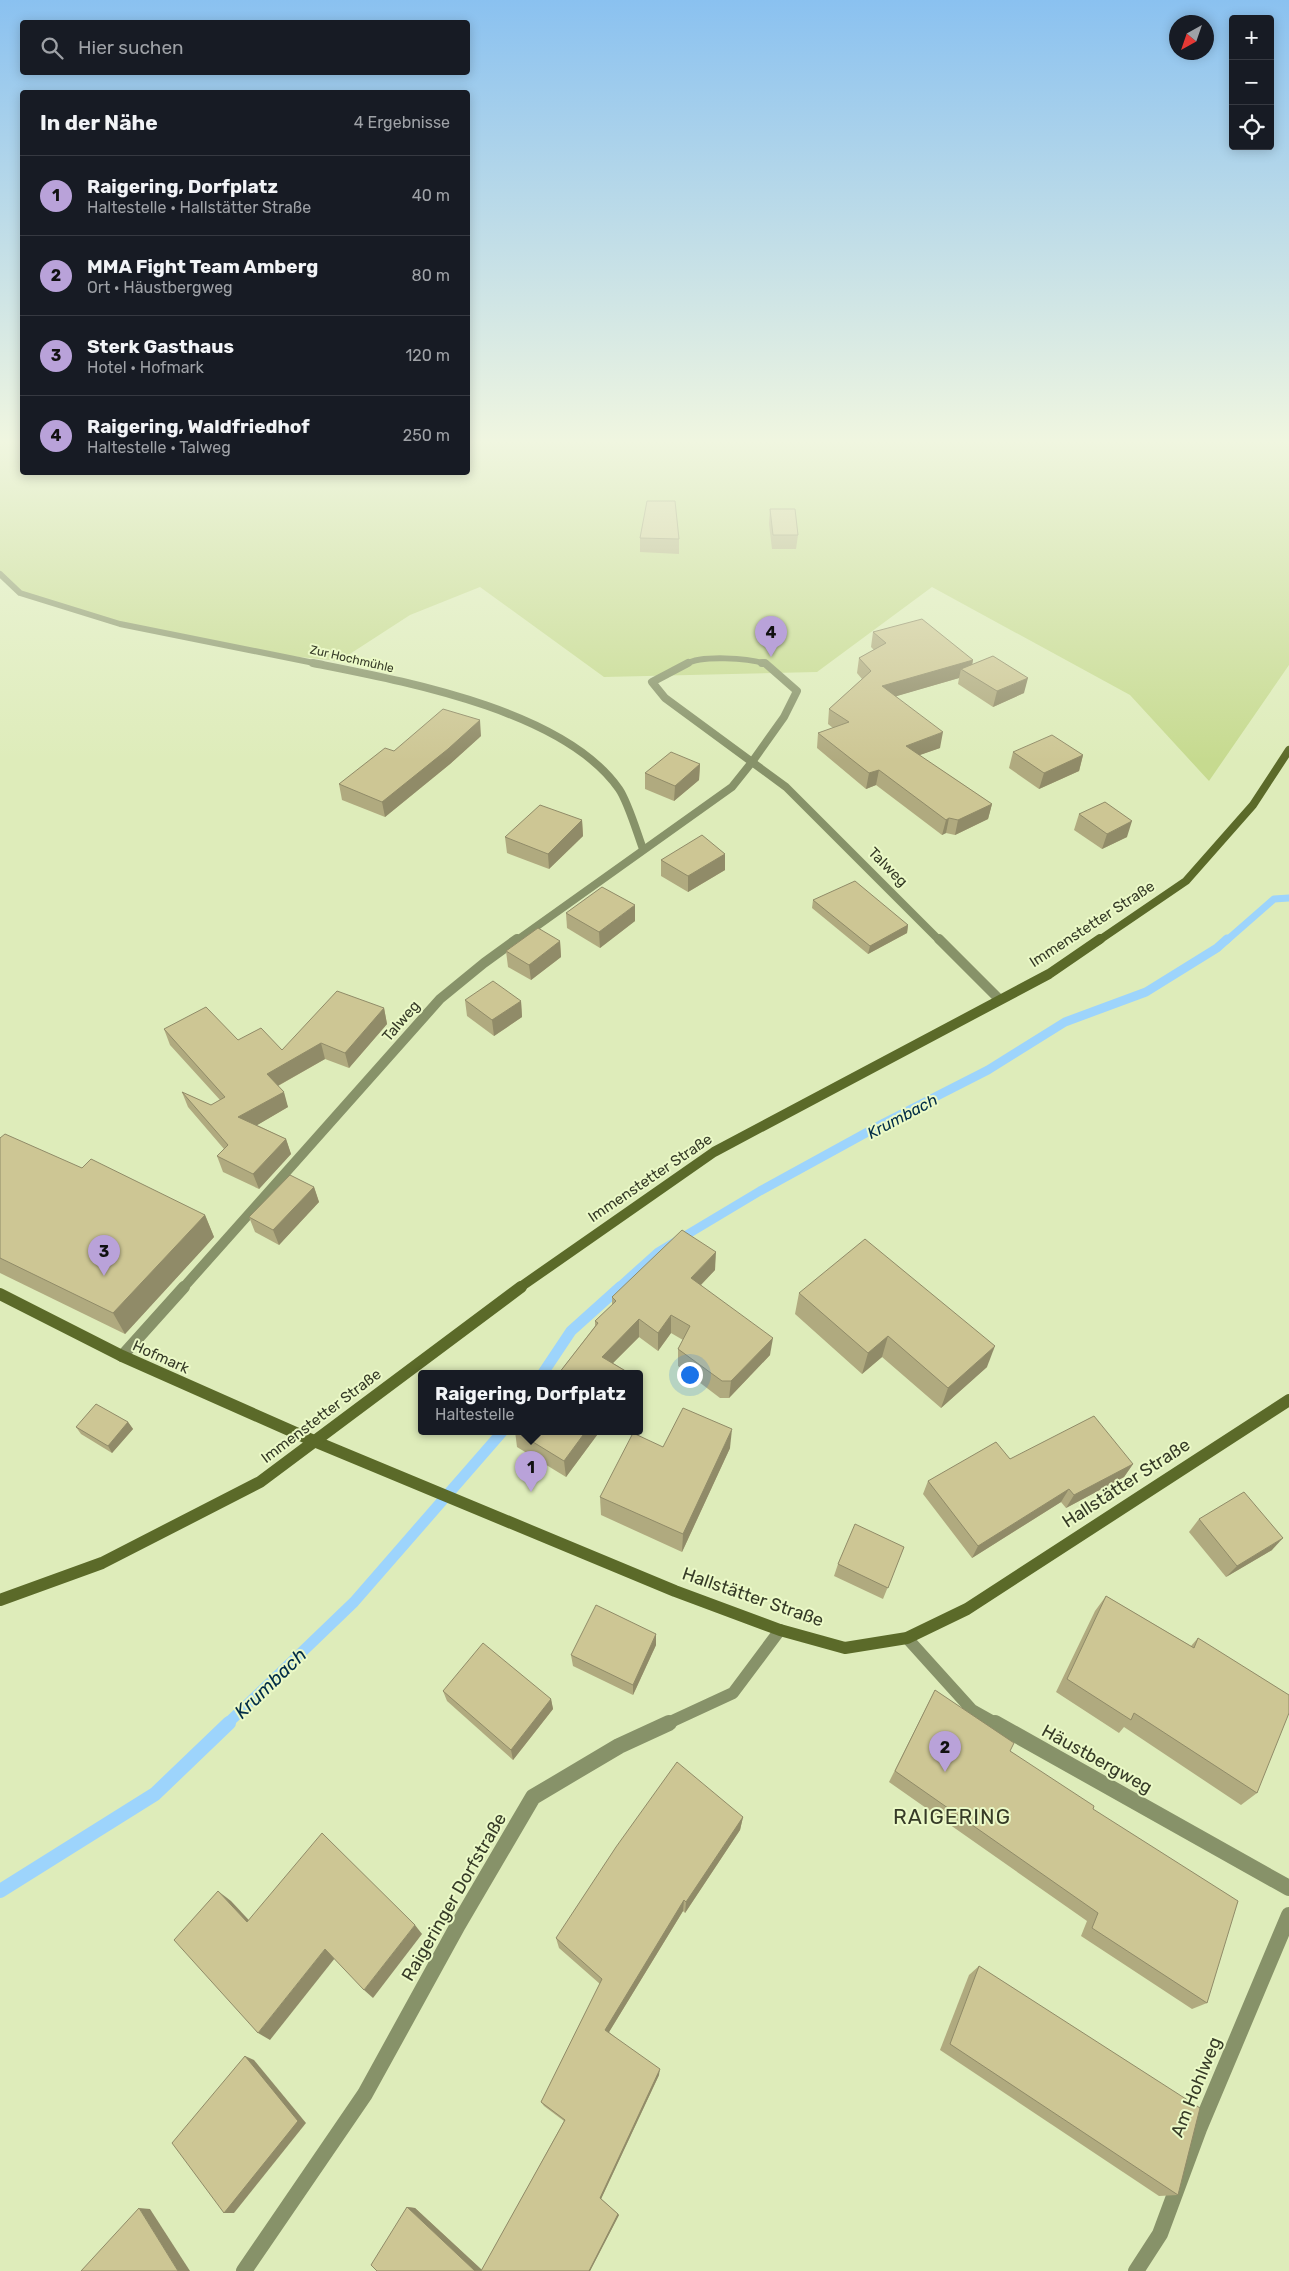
<!DOCTYPE html>
<html lang="de">
<meta charset="utf-8">
<style>
:root{--surface:#171b24;--page:#20242c;--text:#f1f3f6;--muted:#9ea1a6;--line:#363941;--accent:#b9a2d9}
body{margin:0;font-family:Rubik,sans-serif;background:var(--page);color:var(--text)}
.controls{position:absolute;right:15px;top:15px;display:grid;overflow:hidden;border-radius:5px;box-shadow:0 2px 12px #0003}
.controls button{width:45px;height:45px;display:grid;place-items:center;padding:0;border:0;border-bottom:1px solid var(--line);background:var(--surface);color:var(--text);font:25px sans-serif}
.compass{position:absolute;left:1169px;top:15px;width:45px;height:45px;border-radius:50%;background:var(--surface);box-shadow:0 2px 12px #0003;rotate:220deg}
.you{position:absolute;left:689px;top:1374px;width:18px;height:18px;margin:-12px;border:4px solid #fff;border-radius:50%;background:#1a73e8;box-shadow:0 0 0 8px #1a73e833}
.badge{display:grid;place-items:center;width:32px;height:32px;border-radius:50%;background:var(--accent);color:#111;font-size:16px;font-weight:700}
.pin{position:absolute;translate:-50% -41px;filter:drop-shadow(0 1px 2px #0008)}
.pin::after{content:'';position:absolute;top:26px;width:18px;height:15px;background:inherit;clip-path:polygon(0 0,100% 0,50% 100%)}
.popup{position:absolute;left:418px;top:1370px;width:225px;height:65px;box-sizing:border-box;display:grid;place-content:center;border-radius:5px;background:var(--surface);filter:drop-shadow(0 1px 4px #0005);font-size:16px;white-space:nowrap;color:var(--muted)}
.popup b{font-size:19px;color:var(--text)}
.popup::after{content:'';position:absolute;left:50%;top:100%;margin-left:-10px;border:10px solid transparent;border-top-color:var(--surface)}
.list{margin:0;padding:0;list-style:none}
h2{display:flex;justify-content:space-between;align-items:center;height:65px;margin:0;padding:0 20px;font-size:21px}
h2 small{font-size:16px;font-weight:400;color:var(--muted)}
.list li{display:grid;grid-template-columns:32px 1fr auto;gap:15px;align-items:center;box-sizing:border-box;height:80px;padding:0 20px;border-top:1px solid var(--line)}
.list b{display:block;font-size:19px;white-space:nowrap}
.list p{margin:0;font-size:16px;white-space:nowrap;color:var(--muted)}
.list em{font-size:16px;font-style:normal;color:var(--muted)}
.icon{flex:none;width:28px;height:28px;fill:none;stroke:currentColor;stroke-width:2;stroke-linecap:round;stroke-linejoin:round}
.map{position:relative;flex:none;width:1289px;height:2271px;overflow:hidden}
.search{position:absolute;background:var(--surface);box-shadow:0 2px 12px #0003;left:20px;top:20px;width:450px;height:55px;display:flex;align-items:center;gap:12px;box-sizing:border-box;padding:0 18px;border-radius:5px;color:var(--muted);font-size:19px}
.panel{position:absolute;background:var(--surface);box-shadow:0 2px 12px #0003;left:20px;top:90px;width:450px;height:385px;border-radius:5px}
.map>svg:first-child{display:block}
.green{fill:#c6da8f}
.lines{fill:none;stroke-linecap:round;stroke-linejoin:round}
.stream-far3{stroke:#9dd4fc;stroke-width:7}
.stream-far2{stroke:#9dd4fc;stroke-width:9}
.stream-far1{stroke:#9dd4fc;stroke-width:11}
.stream{stroke:#9dd4fc;stroke-width:14}
.street-far4{stroke:#879269;stroke-width:6}
.street-far3{stroke:#879269;stroke-width:8}
.street-far2{stroke:#879269;stroke-width:10}
.street-far1{stroke:#879269;stroke-width:12}
.street{stroke:#879269;stroke-width:16}
.secondary-far2{stroke:#5b6a29;stroke-width:8}
.secondary-far1{stroke:#5b6a29;stroke-width:10}
.secondary{stroke:#5b6a29;stroke-width:12}
.wall{fill:#b0aa7f}
.shaded-wall{fill:#908b68}
.building{fill:#cdc694;stroke:#908b68}
.labels{text-anchor:middle;stroke-width:4;stroke-linejoin:round;paint-order:stroke}
.far-street-label{font-size:12px;fill:#363b27;stroke:#ebf9c7}
.street-label{font-size:15px;fill:#363b27;stroke:#ebf9c7}
.water-label{font-size:16px;font-style:italic;fill:#002c46;stroke:#ebf9c7}
.near-street-label{font-size:18px;fill:#363b27;stroke:#ebf9c7}
.near-water-label{font-size:19px;font-style:italic;fill:#002c46;stroke:#ebf9c7}
.near-quarter-label{font-size:21px;letter-spacing:1px;fill:#363b27;stroke:#ebf9c7}
</style>
<div class="map">
<svg width="1289" height="2271" viewBox="0 0 1289 2271">
<rect width="100%" height="100%" fill="#deecba"/>
<path class="green" d="M 0,443 L 22,443 L 22,472 L 468,472 L 468,443 L 1289,443 L 1289,665 L 1209,781 L 1130,695 L 932,587 L 817,672 L 604,677 L 480,587 L 410,615 L 339,661 L 280,655 L 120,624 L 20,593 L 0,574 Z"/>
<g class="lines">
<path class="stream-far3" d="M 1226,941 L 1274,899 L 1289,898"/>
<path class="stream-far2" d="M 618,1288 L 658,1252 L 760,1191 L 884,1123 L 988,1070 L 1065,1022 L 1146,992 L 1217,948 L 1227,939"/>
<g class="stream-far1">
<path d="M 543,1373 L 571,1331 L 620,1287"/>
<path d="M 227,1724 L 354,1602 L 503,1431"/>
</g>
<path class="stream" d="M 0,1891 L 155,1794 L 229,1723"/>
<g class="street-far4">
<path d="M 0,574 L 20,593 L 120,624 L 319,664"/>
<path d="M 686,664 C 702,655 748,658 766,664"/>
</g>
<g class="street-far3">
<path d="M 313,663 C 403,681 564,710 619,789 C 628,802 637,833 643,849"/>
<path d="M 688,663 L 652,682 L 665,698 L 752,762"/>
<path d="M 752,762 L 786,787 L 940,941"/>
<path d="M 752,762 L 784,717 L 797,691 L 765,663 L 762,663"/>
<path d="M 516,941 L 732,787 L 752,762"/>
</g>
<g class="street-far2">
<path d="M 939,939 L 999,999"/>
<path d="M 183,1288 L 440,999 L 484,963 L 517,939"/>
</g>
<g class="street-far1">
<path d="M 122,1356 L 184,1287"/>
<path d="M 907,1638 L 972,1710 L 997,1724"/>
<path d="M 666,1724 L 733,1693 L 780,1630"/>
</g>
<g class="street">
<path d="M 995,1723 L 1289,1888"/>
<path d="M 244,2271 L 365,2094 L 458,1925 L 533,1797 L 619,1746 L 669,1723"/>
<path d="M 1136,2271 L 1160,2234 L 1199,2129 L 1289,1915"/>
</g>
<path class="secondary-far2" d="M 1098,941 L 1186,881 L 1253,805 L 1289,750"/>
<path class="secondary-far1" d="M 519,1288 L 714,1152 L 1049,974 L 1100,939"/>
<g class="secondary">
<path d="M 0,1294 L 122,1356 L 314,1441 L 675,1591 L 780,1630 L 845,1648 L 907,1638 L 967,1609 L 1289,1400"/>
<path d="M 0,1600 L 102,1563 L 260,1482 L 521,1287"/>
</g>
</g>
<g class="wall">
<path d="M 770,509 L 798,535 L 796,549 L 772,549 L 769,524 Z"/>
<path d="M 640,538 L 679,539 L 679,554 L 640,552 Z"/>
<path d="M 873,632 L 973,660 L 972,665 L 1024,693 L 993,707 L 958,684 L 959,678 L 896,696 L 940,748 L 919,755 L 992,804 L 988,819 L 955,835 L 946,833 L 942,835 L 876,785 L 866,789 L 817,748 L 818,733 L 833,728 L 828,724 L 829,709 L 862,679 L 857,673 L 859,658 L 874,650 L 871,647 Z"/>
<path d="M 481,736 L 450,764 L 385,817 L 342,800 L 339,784 L 394,751 Z"/>
<path d="M 1013,752 L 1083,755 L 1079,771 L 1039,789 L 1009,768 Z"/>
<path d="M 700,764 L 699,780 L 674,801 L 645,789 L 645,773 Z"/>
<path d="M 1079,814 L 1127,837 L 1102,849 L 1074,830 Z"/>
<path d="M 582,820 L 583,836 L 549,869 L 507,853 L 505,837 Z"/>
<path d="M 725,854 L 725,870 L 688,892 L 661,876 L 661,860 Z"/>
<path d="M 813,900 L 908,925 L 907,933 L 868,954 L 812,908 Z"/>
<path d="M 566,913 L 635,921 L 600,948 L 567,928 Z"/>
<path d="M 560,941 L 561,957 L 531,980 L 508,967 L 506,951 Z"/>
<path d="M 465,1000 L 521,1001 L 522,1017 L 494,1036 L 467,1016 Z"/>
<path d="M 384,1008 L 387,1024 L 349,1068 L 325,1059 L 278,1086 L 288,1107 L 257,1125 L 286,1139 L 291,1154 L 259,1189 L 223,1172 L 217,1156 L 224,1149 L 188,1107 L 182,1092 L 211,1105 L 220,1100 L 170,1045 L 164,1029 L 238,1040 L 282,1050 Z"/>
<path d="M 0,1138 L 205,1215 L 214,1237 L 125,1334 L 0,1273 Z"/>
<path d="M 314,1187 L 319,1202 L 279,1245 L 255,1232 L 249,1217 Z"/>
<path d="M 715,1270 L 701,1285 L 770,1355 L 729,1398 L 720,1398 L 678,1366 L 678,1349 L 683,1340 L 671,1333 L 658,1351 L 639,1337 L 613,1363 L 629,1373 L 559,1373 L 595,1326 L 595,1321 L 612,1305 L 612,1297 Z"/>
<path d="M 799,1293 L 987,1367 L 941,1408 L 882,1357 L 862,1374 L 795,1314 Z"/>
<path d="M 128,1422 L 133,1429 L 112,1453 L 81,1434 L 76,1427 Z"/>
<path d="M 515,1431 L 600,1431 L 566,1477 L 517,1447 Z"/>
<path d="M 663,1447 L 730,1448 L 682,1552 L 601,1515 L 600,1497 Z"/>
<path d="M 1133,1464 L 1124,1477 L 1066,1508 L 1061,1502 L 972,1558 L 923,1494 L 928,1481 Z"/>
<path d="M 1199,1519 L 1272,1550 L 1226,1577 L 1189,1532 Z"/>
<path d="M 904,1547 L 883,1599 L 834,1576 L 838,1564 Z"/>
<path d="M 1106,1596 L 1191,1646 L 1198,1638 L 1257,1793 L 1241,1805 L 1124,1727 L 1119,1733 L 1056,1692 L 1095,1611 Z"/>
<path d="M 656,1634 L 656,1645 L 633,1695 L 573,1666 L 571,1655 Z"/>
<path d="M 935,1690 L 1010,1751 L 1093,1809 L 1207,2003 L 1192,2009 L 1081,1936 L 1087,1921 L 889,1782 Z"/>
<path d="M 443,1691 L 551,1699 L 553,1709 L 513,1760 L 447,1701 Z"/>
<path d="M 743,1817 L 740,1830 L 685,1913 L 683,1911 L 609,2032 L 659,2075 L 601,2199 L 619,2215 L 590,2271 L 377,2271 L 407,2207 L 415,2208 L 482,2270 L 564,2121 L 544,2106 L 541,2102 L 600,1984 L 559,1948 L 556,1938 Z"/>
<path d="M 979,1966 L 1178,2195 L 1159,2196 L 940,2050 L 969,1975 Z"/>
</g>
<g class="shaded-wall">
<path d="M 973,660 L 970,675 L 961,669 L 959,678 L 880,701 L 882,686 Z"/>
<path d="M 1028,678 L 1024,693 L 993,707 L 997,691 Z"/>
<path d="M 480,720 L 481,736 L 450,764 L 385,817 L 382,802 Z"/>
<path d="M 943,732 L 940,748 L 903,761 L 906,746 Z"/>
<path d="M 1083,755 L 1079,771 L 1039,789 L 1044,773 Z"/>
<path d="M 700,764 L 699,780 L 674,801 L 675,786 Z"/>
<path d="M 879,770 L 876,785 L 866,789 L 869,773 Z"/>
<path d="M 992,804 L 988,819 L 955,835 L 958,820 Z"/>
<path d="M 949,818 L 946,833 L 942,835 L 946,820 Z"/>
<path d="M 582,820 L 583,836 L 549,869 L 548,854 Z"/>
<path d="M 1132,821 L 1127,837 L 1102,849 L 1107,834 Z"/>
<path d="M 725,854 L 725,870 L 688,892 L 688,876 Z"/>
<path d="M 635,905 L 635,921 L 600,948 L 599,932 Z"/>
<path d="M 908,925 L 907,933 L 868,954 L 870,946 Z"/>
<path d="M 560,941 L 561,957 L 531,980 L 529,965 Z"/>
<path d="M 521,1001 L 522,1017 L 494,1036 L 492,1020 Z"/>
<path d="M 384,1008 L 387,1024 L 349,1068 L 345,1053 Z"/>
<path d="M 321,1043 L 325,1059 L 272,1089 L 267,1074 Z"/>
<path d="M 284,1092 L 288,1107 L 244,1133 L 238,1117 Z"/>
<path d="M 286,1139 L 291,1154 L 259,1189 L 253,1174 Z"/>
<path d="M 314,1187 L 319,1202 L 279,1245 L 273,1230 Z"/>
<path d="M 205,1215 L 214,1237 L 125,1334 L 113,1313 Z"/>
<path d="M 716,1252 L 715,1270 L 690,1296 L 691,1278 Z"/>
<path d="M 671,1315 L 671,1333 L 658,1351 L 658,1333 Z"/>
<path d="M 639,1319 L 639,1337 L 603,1373 L 602,1357 Z"/>
<path d="M 888,1336 L 882,1357 L 862,1374 L 868,1353 Z"/>
<path d="M 773,1338 L 770,1355 L 729,1398 L 731,1381 Z"/>
<path d="M 995,1346 L 987,1367 L 941,1408 L 948,1388 Z"/>
<path d="M 128,1422 L 133,1429 L 112,1453 L 108,1446 Z"/>
<path d="M 732,1429 L 730,1448 L 682,1552 L 683,1534 Z"/>
<path d="M 586,1431 L 600,1431 L 566,1477 L 564,1461 Z"/>
<path d="M 1133,1464 L 1124,1477 L 1066,1508 L 1074,1495 Z"/>
<path d="M 1069,1489 L 1061,1502 L 972,1558 L 978,1546 Z"/>
<path d="M 1283,1538 L 1272,1550 L 1226,1577 L 1237,1566 Z"/>
<path d="M 656,1634 L 656,1645 L 633,1695 L 633,1685 Z"/>
<path d="M 551,1699 L 553,1709 L 513,1760 L 511,1750 Z"/>
<path d="M 743,1817 L 740,1830 L 685,1913 L 686,1902 Z"/>
<path d="M 218,1891 L 231,1901 L 260,1932 L 247,1922 Z"/>
<path d="M 684,1900 L 683,1911 L 606,2037 L 605,2030 Z"/>
<path d="M 415,1925 L 422,1934 L 373,1998 L 364,1990 Z"/>
<path d="M 325,1949 L 335,1958 L 270,2040 L 258,2033 Z"/>
<path d="M 245,2056 L 254,2060 L 306,2123 L 234,2213 L 224,2213 Z"/>
<path d="M 660,2069 L 659,2075 L 601,2199 L 619,2215 L 590,2271 L 589,2271 L 600,2198 Z"/>
<path d="M 407,2207 L 415,2208 L 483,2271 L 475,2271 Z"/>
<path d="M 139,2208 L 150,2209 L 190,2271 L 178,2271 Z"/>
</g>
<g class="building">
<path d="M 647,501 L 675,501 L 679,539 L 640,538 Z"/>
<path d="M 770,509 L 795,509 L 798,535 L 773,535 Z"/>
<path d="M 922,619 L 973,660 L 882,686 L 943,732 L 906,746 L 992,804 L 958,820 L 949,818 L 946,820 L 879,770 L 869,773 L 818,733 L 849,722 L 829,709 L 871,671 L 859,658 L 886,643 L 873,632 Z"/>
<path d="M 993,656 L 1028,678 L 997,691 L 961,669 Z"/>
<path d="M 443,709 L 480,720 L 448,749 L 382,802 L 339,784 L 385,748 L 394,751 Z"/>
<path d="M 1052,735 L 1083,755 L 1044,773 L 1013,752 Z"/>
<path d="M 671,752 L 700,764 L 675,786 L 645,773 Z"/>
<path d="M 1105,802 L 1132,821 L 1107,834 L 1079,814 Z"/>
<path d="M 540,805 L 582,820 L 548,854 L 505,837 Z"/>
<path d="M 702,835 L 725,854 L 688,876 L 661,860 Z"/>
<path d="M 855,881 L 908,925 L 870,946 L 813,900 Z"/>
<path d="M 602,887 L 635,905 L 599,932 L 566,913 Z"/>
<path d="M 538,928 L 560,941 L 529,965 L 506,951 Z"/>
<path d="M 493,981 L 521,1001 L 492,1020 L 465,1000 Z"/>
<path d="M 337,991 L 384,1008 L 345,1053 L 321,1043 L 267,1074 L 284,1092 L 238,1117 L 286,1139 L 253,1174 L 217,1156 L 228,1145 L 182,1092 L 211,1105 L 225,1097 L 164,1029 L 206,1007 L 238,1040 L 261,1028 L 282,1050 Z"/>
<path d="M 5,1134 L 82,1168 L 91,1159 L 205,1215 L 113,1313 L 0,1258 L 0,1138 Z"/>
<path d="M 290,1175 L 314,1187 L 273,1230 L 249,1217 Z"/>
<path d="M 682,1230 L 716,1252 L 691,1278 L 773,1338 L 731,1381 L 722,1381 L 678,1349 L 690,1326 L 671,1315 L 658,1333 L 639,1319 L 602,1357 L 629,1373 L 559,1373 L 598,1323 L 595,1321 L 616,1301 L 612,1297 Z"/>
<path d="M 865,1239 L 995,1346 L 948,1388 L 888,1336 L 868,1353 L 799,1293 Z"/>
<path d="M 96,1404 L 128,1422 L 108,1446 L 76,1427 Z"/>
<path d="M 683,1408 L 732,1429 L 683,1534 L 600,1497 L 633,1433 L 663,1447 Z"/>
<path d="M 1094,1416 L 1133,1464 L 1074,1495 L 1069,1489 L 978,1546 L 928,1481 L 996,1442 L 1010,1459 Z"/>
<path d="M 515,1431 L 586,1431 L 564,1461 Z"/>
<path d="M 1244,1492 L 1283,1538 L 1237,1566 L 1199,1519 Z"/>
<path d="M 855,1524 L 904,1547 L 888,1588 L 838,1564 Z"/>
<path d="M 1106,1596 L 1194,1648 L 1198,1638 L 1289,1695 L 1289,1713 L 1257,1793 L 1134,1713 L 1131,1720 L 1067,1679 Z"/>
<path d="M 596,1605 L 656,1634 L 633,1685 L 571,1655 Z"/>
<path d="M 483,1643 L 551,1699 L 511,1750 L 443,1691 Z"/>
<path d="M 935,1690 L 1014,1743 L 1010,1751 L 1094,1806 L 1093,1809 L 1238,1901 L 1207,2003 L 1092,1928 L 1098,1913 L 895,1771 Z"/>
<path d="M 677,1762 L 743,1817 L 686,1902 L 684,1900 L 605,2030 L 660,2069 L 600,2198 L 618,2214 L 589,2271 L 481,2271 L 565,2120 L 541,2102 L 602,1979 L 556,1938 L 616,1847 Z"/>
<path d="M 322,1833 L 415,1925 L 364,1990 L 325,1949 L 258,2033 L 174,1940 L 218,1891 L 247,1922 Z"/>
<path d="M 979,1966 L 1200,2108 L 1178,2195 L 950,2044 Z"/>
<path d="M 245,2056 L 298,2121 L 224,2213 L 172,2143 Z"/>
<path d="M 407,2207 L 475,2271 L 377,2271 L 371,2265 Z"/>
<path d="M 139,2208 L 178,2271 L 81,2271 Z"/>
</g>
<linearGradient id="sky" x2="0" y2="1"><stop stop-color="#8ac1f0"/><stop offset="0.58" stop-color="#f0f6e0"/><stop offset="1" stop-color="#f0f6e0" stop-opacity="0"/></linearGradient>
<rect width="1289" height="761" fill="url(#sky)"/>
<g class="labels">
<g class="far-street-label">
<text transform="translate(352 659) rotate(13)" y="4">Zur Hochmühle</text>
</g>
<g class="street-label">
<text transform="translate(888 867) rotate(45)" y="5">Talweg</text>
<text transform="translate(1092 924) rotate(-33)" y="5">Immenstetter Straße</text>
<text transform="translate(401 1021) rotate(-49)" y="5">Talweg</text>
<text transform="translate(650 1178) rotate(-34)" y="5">Immenstetter Straße</text>
<text transform="translate(161 1357) rotate(24)" y="5">Hofmark</text>
<text transform="translate(321 1416) rotate(-37)" y="5">Immenstetter Straße</text>
</g>
<g class="water-label">
<text transform="translate(902 1116) rotate(-28)" y="6">Krumbach</text>
</g>
<g class="near-street-label">
<text transform="translate(1126 1483) rotate(-33)" y="6">Hallstätter Straße</text>
<text transform="translate(753 1597) rotate(19)" y="6">Hallstätter Straße</text>
<text transform="translate(1097 1759) rotate(29)" y="6">Häustbergweg</text>
<text transform="translate(454 1897) rotate(-60)" y="6">Raigeringer Dorfstraße</text>
<text transform="translate(1196 2087) rotate(-68)" y="6">Am Hohlweg</text>
</g>
<g class="near-water-label">
<text transform="translate(270 1683) rotate(-44)" y="7">Krumbach</text>
</g>
<g class="near-quarter-label">
<text x="952" y="1824">RAIGERING</text>
</g>
</g>
</svg>
<div class="controls">
<button>+</button>
<button>−</button>
<button><svg class="icon" aria-label="locate" viewBox="0 0 24 24"><circle cx="12" cy="12" r="6"/><path d="M12 2v4M12 18v4M2 12h4M18 12h4"/></svg></button>
</div>
<svg class="compass" viewBox="-18 -18 36 36"><path d="M0-13l5 13h-10z" fill="#e53935"/><path d="M0 13l5-13h-10z" fill="#9ea1a6"/></svg>
<div class="you"></div>
<div class="pin badge" style="left:531px;top:1492px">1</div>
<div class="popup"><b>Raigering, Dorfplatz</b>Haltestelle</div>
<div class="pin badge" style="left:945px;top:1772px">2</div>
<div class="pin badge" style="left:104px;top:1276px">3</div>
<div class="pin badge" style="left:771px;top:657px">4</div>
<div class="search"><svg class="icon" aria-label="search" viewBox="0 0 24 24"><circle cx="10" cy="10" r="6"/><path d="M15 15l6 6"/></svg>Hier suchen</div>
<section class="panel">
<h2>In der Nähe<small>4 Ergebnisse</small></h2>
<ul class="list">
<li><span class="badge">1</span><div><b>Raigering, Dorfplatz</b><p>Haltestelle · Hallstätter Straße</p></div><em>40 m</em></li>
<li><span class="badge">2</span><div><b>MMA Fight Team Amberg</b><p>Ort · Häustbergweg</p></div><em>80 m</em></li>
<li><span class="badge">3</span><div><b>Sterk Gasthaus</b><p>Hotel · Hofmark</p></div><em>120 m</em></li>
<li><span class="badge">4</span><div><b>Raigering, Waldfriedhof</b><p>Haltestelle · Talweg</p></div><em>250 m</em></li>
</ul>
</section>
</div>
